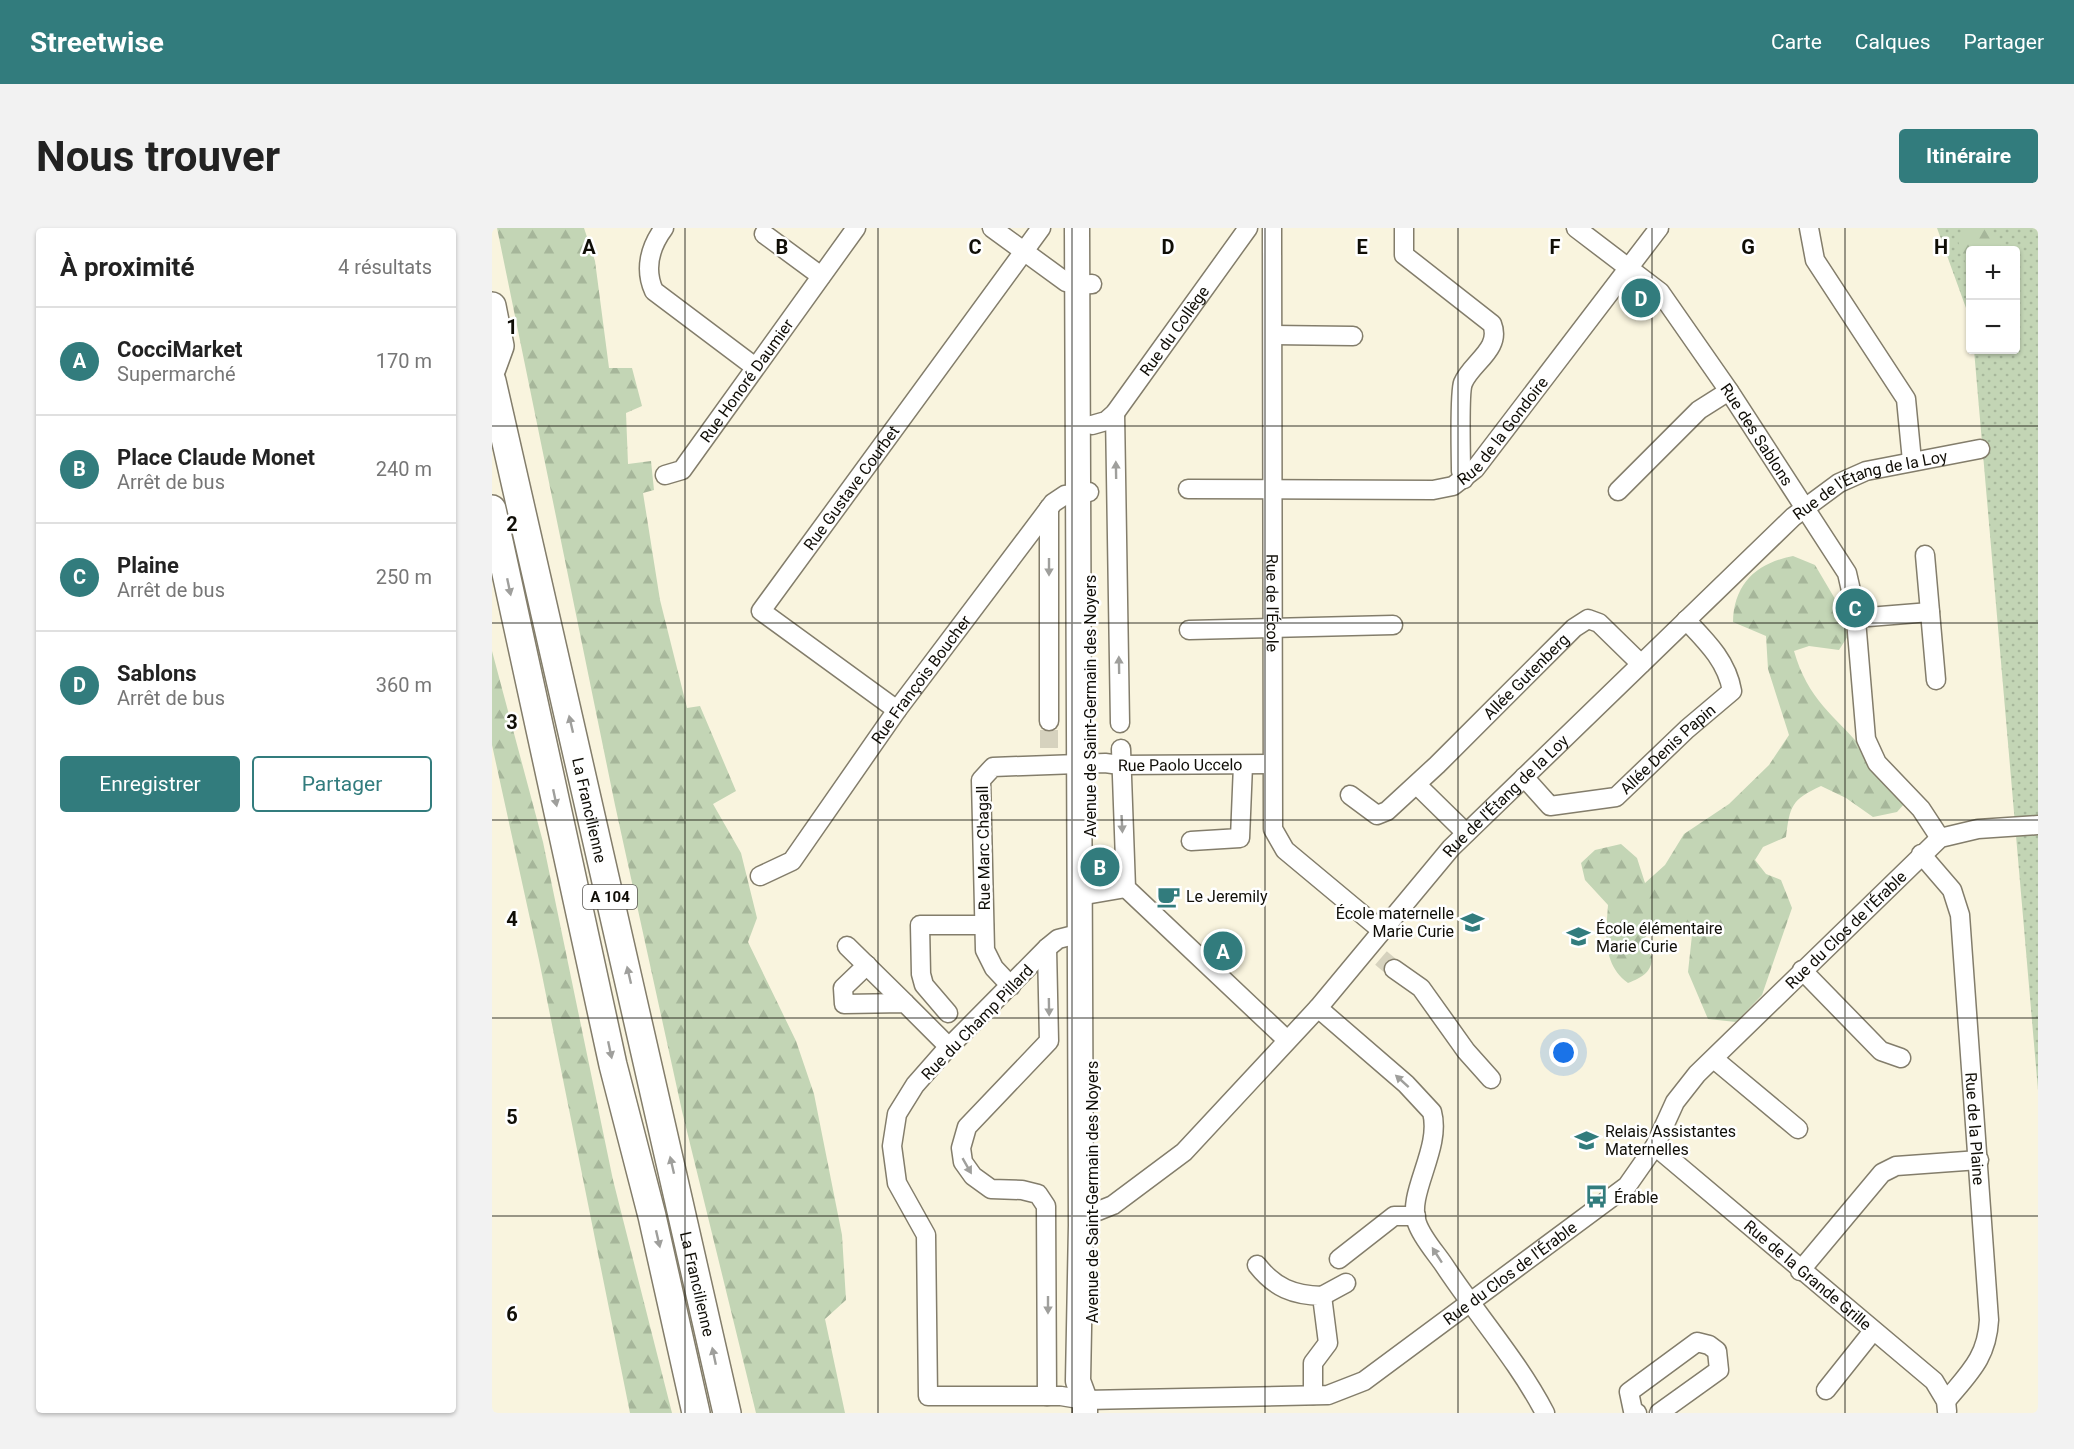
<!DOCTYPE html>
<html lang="fr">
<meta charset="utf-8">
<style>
:root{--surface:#fff;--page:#f2f2f2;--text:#222;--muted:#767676;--line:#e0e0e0;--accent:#327c7d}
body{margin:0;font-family:Roboto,sans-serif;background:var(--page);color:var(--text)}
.controls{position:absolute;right:18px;top:18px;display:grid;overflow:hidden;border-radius:6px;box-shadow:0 2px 4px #0004}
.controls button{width:54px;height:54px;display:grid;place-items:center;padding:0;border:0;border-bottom:2px solid var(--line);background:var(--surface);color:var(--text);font:30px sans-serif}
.you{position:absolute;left:1072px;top:825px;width:21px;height:21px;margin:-15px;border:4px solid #fff;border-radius:50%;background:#1a73e8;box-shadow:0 0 0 9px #1a73e833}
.badge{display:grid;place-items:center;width:39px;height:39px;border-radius:50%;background:var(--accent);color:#fff;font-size:20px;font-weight:700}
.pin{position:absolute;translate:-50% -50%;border:3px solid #fff;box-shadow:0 2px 6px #0006}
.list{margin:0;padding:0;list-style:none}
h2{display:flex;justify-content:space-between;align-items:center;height:78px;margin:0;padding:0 24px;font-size:26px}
h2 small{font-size:20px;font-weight:400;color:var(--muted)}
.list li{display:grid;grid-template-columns:39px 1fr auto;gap:18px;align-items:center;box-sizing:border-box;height:108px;padding:0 24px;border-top:2px solid var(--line)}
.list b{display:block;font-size:22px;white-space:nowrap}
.list p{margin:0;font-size:20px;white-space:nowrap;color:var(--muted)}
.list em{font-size:20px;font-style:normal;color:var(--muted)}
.actions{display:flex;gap:12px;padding:18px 24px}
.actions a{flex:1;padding:14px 0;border:2px solid var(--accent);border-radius:6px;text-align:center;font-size:21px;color:var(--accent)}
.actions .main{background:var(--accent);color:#fff}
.map{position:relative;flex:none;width:1546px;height:1185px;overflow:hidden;border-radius:6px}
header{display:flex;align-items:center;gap:36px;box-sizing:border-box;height:84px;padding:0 30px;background:var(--accent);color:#fff}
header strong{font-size:28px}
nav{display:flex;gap:33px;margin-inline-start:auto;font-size:21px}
.intro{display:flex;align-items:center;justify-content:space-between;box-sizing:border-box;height:144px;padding:0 36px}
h1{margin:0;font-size:42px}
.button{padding:15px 27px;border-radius:6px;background:var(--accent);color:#fff;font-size:21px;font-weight:700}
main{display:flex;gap:36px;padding:0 36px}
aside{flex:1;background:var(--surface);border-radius:6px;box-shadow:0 2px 4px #0004}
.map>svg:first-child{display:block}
.grass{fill:url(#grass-dots)}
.forest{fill:url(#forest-firs)}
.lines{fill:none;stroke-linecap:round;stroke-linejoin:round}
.minor-tunnel{stroke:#d6d2be;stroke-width:18;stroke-dasharray:18 9;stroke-linecap:butt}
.minor-casing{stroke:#837d6b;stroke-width:21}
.major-casing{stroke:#837d6b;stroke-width:27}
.highway-casing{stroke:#837d6b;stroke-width:30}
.minor{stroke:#fff;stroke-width:18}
.major{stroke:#fff;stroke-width:24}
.highway{stroke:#fff;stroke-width:27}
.oneway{fill:#9f9f9c}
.grid{fill:none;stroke:#100e07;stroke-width:1.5;stroke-opacity:0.55}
.labels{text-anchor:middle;stroke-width:5;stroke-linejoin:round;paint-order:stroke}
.shield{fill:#fff;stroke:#585651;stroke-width:1.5}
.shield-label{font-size:15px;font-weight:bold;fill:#100e07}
.street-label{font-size:16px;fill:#100e07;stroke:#fff}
.poi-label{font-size:16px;fill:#100e07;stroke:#fff;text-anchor:start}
.grid-label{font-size:20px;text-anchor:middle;font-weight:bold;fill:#100e07;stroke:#fff;stroke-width:5;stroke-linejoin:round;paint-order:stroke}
</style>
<header>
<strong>Streetwise</strong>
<nav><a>Carte</a><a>Calques</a><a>Partager</a></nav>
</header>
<div class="intro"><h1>Nous trouver</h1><a class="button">Itinéraire</a></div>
<main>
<aside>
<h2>À proximité<small>4 résultats</small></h2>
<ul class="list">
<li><span class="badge">A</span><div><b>CocciMarket</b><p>Supermarché</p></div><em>170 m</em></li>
<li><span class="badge">B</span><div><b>Place Claude Monet</b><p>Arrêt de bus</p></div><em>240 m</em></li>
<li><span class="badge">C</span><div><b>Plaine</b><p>Arrêt de bus</p></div><em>250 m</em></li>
<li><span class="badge">D</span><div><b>Sablons</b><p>Arrêt de bus</p></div><em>360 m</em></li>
</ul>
<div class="actions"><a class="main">Enregistrer</a><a>Partager</a></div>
</aside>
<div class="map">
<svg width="1546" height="1185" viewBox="0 0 1546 1185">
<defs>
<pattern id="grass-dots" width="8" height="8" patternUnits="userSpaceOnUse" patternTransform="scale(1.5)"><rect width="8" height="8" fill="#c3d5b5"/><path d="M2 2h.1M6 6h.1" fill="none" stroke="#a6b69a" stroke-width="1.8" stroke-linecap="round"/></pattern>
<pattern id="forest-firs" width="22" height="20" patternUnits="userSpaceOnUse" patternTransform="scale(1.5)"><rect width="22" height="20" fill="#c3d5b5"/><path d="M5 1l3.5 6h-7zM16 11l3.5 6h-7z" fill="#a6b69a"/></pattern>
</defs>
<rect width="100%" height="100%" fill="#f9f4de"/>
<path class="grass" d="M 1445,0 L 1546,0 L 1546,862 L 1482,122 L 1524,122 L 1524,22 L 1478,22 L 1478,91 Z"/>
<g class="forest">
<path d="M 5,0 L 92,0 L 103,33 L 117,140 L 140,140 L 150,178 L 134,185 L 136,236 L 159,233 L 162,262 L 151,265 L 168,372 L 195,480 L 208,478 L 244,563 L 221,576 L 249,625 L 265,690 L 256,714 L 304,813 L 322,866 L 350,1007 L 354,1072 L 333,1091 L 353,1185 L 264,1185 L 190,883 L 123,577 Z"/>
<path d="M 1478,0 L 1497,0 L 1511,22 L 1478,22 L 1478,49 L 1466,13 Z"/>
<path d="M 1301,328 L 1323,337 L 1346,376 L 1356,408 L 1347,422 L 1317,418 L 1302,423 C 1316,472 1342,487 1373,523 C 1387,540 1400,558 1413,575 L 1405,584 L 1381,589 L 1354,570 L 1329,558 C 1299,572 1298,578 1294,609 L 1271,619 L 1263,632 L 1274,646 L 1289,652 L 1300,680 L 1270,767 L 1244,794 L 1216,791 L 1196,744 L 1200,707 L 1194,694 L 1169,703 L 1163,698 L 1150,713 L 1152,721 L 1160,728 C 1160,744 1151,749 1136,755 C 1110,736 1114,706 1116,677 L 1093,652 L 1089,635 L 1103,622 L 1129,616 L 1145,630 L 1153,655 L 1173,637 L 1192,606 L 1237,576 L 1277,537 L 1297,507 L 1276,441 L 1274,408 L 1241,394 C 1242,355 1265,335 1301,328 Z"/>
<path d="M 0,423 L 51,614 L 121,952 L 180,1185 L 138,1185 L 47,732 L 0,517 Z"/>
</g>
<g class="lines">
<g class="minor-tunnel">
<path d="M 557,520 L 557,493"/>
<path d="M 889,730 L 902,741"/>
</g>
<defs>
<g id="minor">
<path d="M 172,0 C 158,19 152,41 162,63 L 263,139"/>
<path d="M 500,0 L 574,54 L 586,57 L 600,56"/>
<path id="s1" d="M 780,0 L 781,601 L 793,622 L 889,702"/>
<path d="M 912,0 L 912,27 L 1000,96 C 1010,121 979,135 971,155 C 967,165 969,227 969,243 L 972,251"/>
<path id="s2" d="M 1084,0 L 1168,64 L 1237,163 L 1355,345 L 1363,380 L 1374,511 L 1385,535 L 1429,581 L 1448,610"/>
<path d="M 1317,0 L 1323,32 L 1414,171 L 1420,233"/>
<path d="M 272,6 L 329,48"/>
<path d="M 781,107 L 861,108"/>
<path d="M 623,185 L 628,495"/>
<path id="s3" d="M 600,197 L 614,193 L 623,185 L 756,0"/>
<path id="s4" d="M 173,247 L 190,242 L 364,0"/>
<path id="s5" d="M 696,261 L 941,262 L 961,258 L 983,241 L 1167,0"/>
<path d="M 1126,263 L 1207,182 L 1237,163"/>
<path d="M 1433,327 L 1444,452"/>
<path d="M 1364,390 L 1438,384"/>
<path d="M 697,402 L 901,397"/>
<path id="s6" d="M 405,482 L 269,383 L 549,0"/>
<path d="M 557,493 L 557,280"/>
<path d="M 629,521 L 634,660 L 795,812"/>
<path id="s7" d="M 1032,549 L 1058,578 L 1124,569 L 1195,501 L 1240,463 C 1235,433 1214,413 1194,392"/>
<path d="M 925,557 L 974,605"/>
<path id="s8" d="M 858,567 L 885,587 L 895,583 L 945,537 L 1082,400 L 1096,391 L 1107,395 L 1149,436"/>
<path d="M 699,613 L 748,610 L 751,537"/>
<path id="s9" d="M 1429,626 L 1460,662 L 1468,687 L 1497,1092 C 1495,1130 1477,1145 1454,1173"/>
<path id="s10" d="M 268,648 L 300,633 L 405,482 L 561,275 L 573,267 L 597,264"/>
<path d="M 599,666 L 634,660"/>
<path id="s11" d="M 586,706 L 566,711 L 555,720 L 452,824 L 423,857 L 405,886 L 400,918 L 405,955 L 434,1007 L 436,1168 L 569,1168 L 593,1172 L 836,1167 L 872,1153 L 1135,958 L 1163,918 L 1183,874 L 1205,846 L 1448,610 L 1486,601 L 1546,597"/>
<path d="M 355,718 L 413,775"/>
<path d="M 375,737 L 351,760 L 352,776 L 413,775 L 457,819"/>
<path d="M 902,741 L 929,760 L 974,823 L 999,851"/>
<path d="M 1310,742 L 1389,823 L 1409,830"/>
<path id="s12" d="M 519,758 L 502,740 L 493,722 L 489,552 L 501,539 L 613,535 L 628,537 L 779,536"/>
<path d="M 826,780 L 914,856 L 940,884 C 950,921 914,966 925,995 C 930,1010 944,1025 952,1037 C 985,1087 1026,1133 1053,1185"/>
<path d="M 456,785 L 432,757 L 429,746 L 428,697 L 492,697"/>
<path d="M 1222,831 L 1306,901"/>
<path id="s13" d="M 1163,918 L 1442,1153 L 1454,1173 L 1455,1183"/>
<path id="s14" d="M 588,984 L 606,983 L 621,977 L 692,924 L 826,780 L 959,620 L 1301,289 L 1347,255 L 1374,243 L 1488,221"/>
<path d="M 847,1031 L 902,988 L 924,988"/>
<path d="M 765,1037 C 783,1060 801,1067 830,1068 L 836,1115 L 821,1135 L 821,1167"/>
<path d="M 1308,1043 L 1390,945 L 1404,938 L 1487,932"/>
<path d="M 830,1068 L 854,1055"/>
<path d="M 1334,1162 L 1381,1103"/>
<path d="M 555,1168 L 554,978 L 546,966 L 530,962 L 499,961 L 481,948 L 471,934 L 469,920 L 475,899 L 557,813 L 555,720"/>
<path d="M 1145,1185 L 1141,1183 L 1137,1164 L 1205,1114 L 1217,1117 L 1225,1123 L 1227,1142 L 1167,1185"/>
</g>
<path id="major" d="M 585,0 L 589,997 L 586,1153 L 593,1172 L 593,1185"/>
<g id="highway">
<path d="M 0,78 L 8,118 L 0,140"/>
<path id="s15" d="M 0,153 L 235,1185"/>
<path d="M 0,281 L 121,837 L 160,988 L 204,1185"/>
</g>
</defs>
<use href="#minor" class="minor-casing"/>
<use href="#major" class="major-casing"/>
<use href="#highway" class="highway-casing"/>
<use href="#minor" class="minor"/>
<use href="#major" class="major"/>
<use href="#highway" class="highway"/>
</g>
<defs><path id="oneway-solid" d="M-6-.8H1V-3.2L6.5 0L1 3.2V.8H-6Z" transform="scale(1.5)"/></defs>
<g class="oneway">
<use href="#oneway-solid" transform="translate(624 242) rotate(-91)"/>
<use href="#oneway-solid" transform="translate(557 339) rotate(90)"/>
<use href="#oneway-solid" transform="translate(17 359) rotate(78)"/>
<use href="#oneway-solid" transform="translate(627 437) rotate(-91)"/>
<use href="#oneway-solid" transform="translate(79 496) rotate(-103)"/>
<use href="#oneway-solid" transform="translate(63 570) rotate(78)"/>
<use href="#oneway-solid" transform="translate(630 596) rotate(87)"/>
<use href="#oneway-solid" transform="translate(137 747) rotate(-103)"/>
<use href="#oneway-solid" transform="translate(557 779) rotate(89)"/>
<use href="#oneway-solid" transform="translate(118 822) rotate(78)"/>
<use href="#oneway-solid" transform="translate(910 853) rotate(-138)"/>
<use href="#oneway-solid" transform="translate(180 937) rotate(-103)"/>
<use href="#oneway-solid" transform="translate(475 938) rotate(60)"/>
<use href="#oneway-solid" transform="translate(166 1011) rotate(77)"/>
<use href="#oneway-solid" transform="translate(945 1027) rotate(-123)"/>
<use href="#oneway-solid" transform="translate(556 1077) rotate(90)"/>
<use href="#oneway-solid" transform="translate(222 1128) rotate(-102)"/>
</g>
<path class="grid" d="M 193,0 L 193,1185M 386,0 L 386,1185M 580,0 L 580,1185M 773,0 L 773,1185M 966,0 L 966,1185M 1160,0 L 1160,1185M 1353,0 L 1353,1185M 0,198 L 1546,198M 0,395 L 1546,395M 0,592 L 1546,592M 0,790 L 1546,790M 0,988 L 1546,988"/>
<defs>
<symbol id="cafe-bare" viewBox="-9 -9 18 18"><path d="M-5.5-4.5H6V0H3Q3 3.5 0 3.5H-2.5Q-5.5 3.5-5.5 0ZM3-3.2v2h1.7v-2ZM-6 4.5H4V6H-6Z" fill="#327c7d" stroke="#fff" stroke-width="2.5" paint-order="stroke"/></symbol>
<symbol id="school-bare" viewBox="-9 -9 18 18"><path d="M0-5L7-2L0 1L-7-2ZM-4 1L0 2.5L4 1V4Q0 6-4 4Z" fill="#327c7d" stroke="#fff" stroke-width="2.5" paint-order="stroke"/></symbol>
<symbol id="bus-bare" viewBox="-9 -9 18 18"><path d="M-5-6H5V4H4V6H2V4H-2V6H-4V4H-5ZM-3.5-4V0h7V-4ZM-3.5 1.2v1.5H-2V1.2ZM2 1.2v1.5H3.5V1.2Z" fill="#327c7d" stroke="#fff" stroke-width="2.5" paint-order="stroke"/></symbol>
</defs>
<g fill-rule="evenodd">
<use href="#cafe-bare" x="660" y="652" width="33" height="33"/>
<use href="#school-bare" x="964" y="678" width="33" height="33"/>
<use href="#school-bare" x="1070" y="692" width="33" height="33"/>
<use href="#school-bare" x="1078" y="896" width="33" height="33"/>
<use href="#bus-bare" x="1088" y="952" width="33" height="33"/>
</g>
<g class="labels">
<rect class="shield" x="91" y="657" width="54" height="24" rx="4.5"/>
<g class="shield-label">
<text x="118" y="674">A 104</text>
</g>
<g class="street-label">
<text dy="6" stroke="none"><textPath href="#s3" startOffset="128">Rue du Collège</textPath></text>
<text dy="6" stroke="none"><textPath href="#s4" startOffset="128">Rue Honoré Daumier</textPath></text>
<text dy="6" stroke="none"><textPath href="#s5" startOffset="340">Rue de la Gondoire</textPath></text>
<text dy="6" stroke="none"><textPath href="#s2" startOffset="278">Rue des Sablons</textPath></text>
<text dy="6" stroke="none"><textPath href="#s6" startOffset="321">Rue Gustave Courbet</textPath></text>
<text dy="6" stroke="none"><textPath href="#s14" startOffset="1089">Rue de l'Étang de la Loy</textPath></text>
<text dy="6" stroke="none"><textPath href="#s1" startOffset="375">Rue de l'École</textPath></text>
<text dy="6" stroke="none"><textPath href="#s8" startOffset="238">Allée Gutenberg</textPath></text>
<text dy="6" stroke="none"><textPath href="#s10" startOffset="258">Rue François Boucher</textPath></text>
<text transform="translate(598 478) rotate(-90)" y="6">Avenue de Saint-Germain des Noyers</text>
<text dy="6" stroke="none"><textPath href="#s7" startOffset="176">Allée Denis Papin</textPath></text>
<text dy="6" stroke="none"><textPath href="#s12" startOffset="420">Rue Paolo Uccelo</textPath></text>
<text dy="6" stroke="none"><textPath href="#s14" startOffset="603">Rue de l'Étang de la Loy</textPath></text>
<text dy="6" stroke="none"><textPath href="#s15" startOffset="440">La Francilienne</textPath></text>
<text transform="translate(491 620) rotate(-91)" y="6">Rue Marc Chagall</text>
<text dy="6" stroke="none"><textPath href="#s11" startOffset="1656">Rue du Clos de l'Érable</textPath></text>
<text transform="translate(485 794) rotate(-46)" y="6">Rue du Champ Pillard</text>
<text dy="6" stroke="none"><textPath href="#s9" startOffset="288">Rue de la Plaine</textPath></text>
<text transform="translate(600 964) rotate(-90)" y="6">Avenue de Saint-Germain des Noyers</text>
<text dy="6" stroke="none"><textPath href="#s11" startOffset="1170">Rue du Clos de l'Érable</textPath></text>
<text dy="6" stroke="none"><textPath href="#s13" startOffset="200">Rue de la Grande Grille</textPath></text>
<text dy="6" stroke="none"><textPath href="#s15" startOffset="926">La Francilienne</textPath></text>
</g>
<g class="poi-label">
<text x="694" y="674">Le Jeremily</text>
<text x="962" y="691" text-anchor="end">École maternelle<tspan x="962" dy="18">Marie Curie</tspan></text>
<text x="1104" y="706">École élémentaire<tspan x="1104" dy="18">Marie Curie</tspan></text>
<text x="1113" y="909">Relais Assistantes<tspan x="1113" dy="18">Maternelles</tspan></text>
<text x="1122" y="975">Érable</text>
</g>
</g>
<g class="grid-label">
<text x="97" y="26">A</text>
<text x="290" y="26">B</text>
<text x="483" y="26">C</text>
<text x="676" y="26">D</text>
<text x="870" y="26">E</text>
<text x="1063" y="26">F</text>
<text x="1256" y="26">G</text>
<text x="1449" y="26">H</text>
<text x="20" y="106">1</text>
<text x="20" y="303">2</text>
<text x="20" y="501">3</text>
<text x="20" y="698">4</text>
<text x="20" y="896">5</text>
<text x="20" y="1093">6</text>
</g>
</svg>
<div class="controls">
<button>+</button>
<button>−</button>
</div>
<div class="you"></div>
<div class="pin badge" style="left:731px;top:723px">A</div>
<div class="pin badge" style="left:608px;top:639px">B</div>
<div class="pin badge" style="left:1363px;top:380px">C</div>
<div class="pin badge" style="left:1149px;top:70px">D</div>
</div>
</main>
